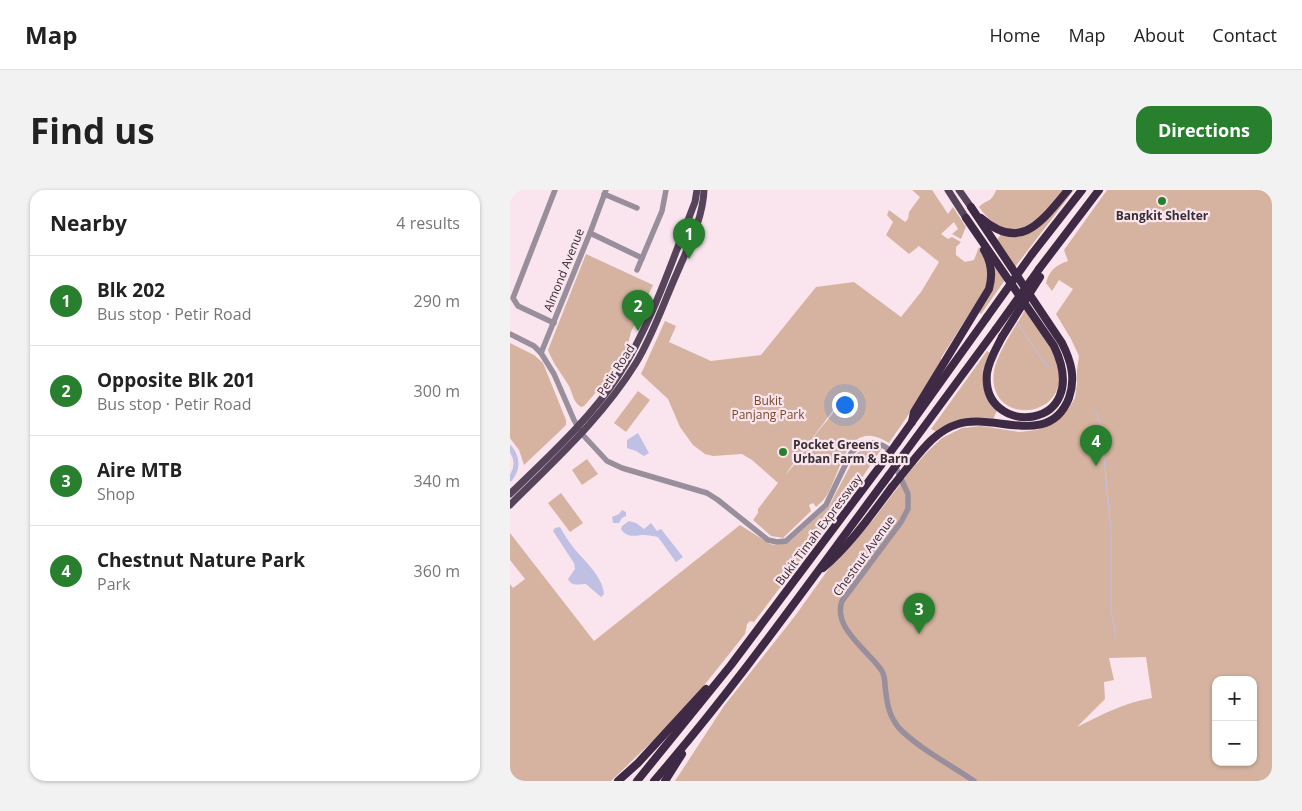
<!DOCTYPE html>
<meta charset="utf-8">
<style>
:root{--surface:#fff;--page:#f2f2f2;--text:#222;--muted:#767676;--line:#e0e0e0;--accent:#28802f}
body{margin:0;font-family:"Open Sans",sans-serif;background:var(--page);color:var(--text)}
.controls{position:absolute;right:15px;bottom:15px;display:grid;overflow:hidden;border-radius:10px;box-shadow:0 1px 4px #0004}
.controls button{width:45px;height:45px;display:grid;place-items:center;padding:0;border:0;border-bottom:1px solid var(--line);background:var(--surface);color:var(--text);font:25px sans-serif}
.you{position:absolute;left:334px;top:214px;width:18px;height:18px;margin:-12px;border:4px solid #fff;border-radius:50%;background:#1a73e8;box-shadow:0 0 0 8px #1a73e833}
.badge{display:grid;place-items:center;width:32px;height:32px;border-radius:50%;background:var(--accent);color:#fff;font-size:16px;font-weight:700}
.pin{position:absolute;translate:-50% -41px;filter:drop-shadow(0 1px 2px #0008)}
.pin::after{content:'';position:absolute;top:26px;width:18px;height:15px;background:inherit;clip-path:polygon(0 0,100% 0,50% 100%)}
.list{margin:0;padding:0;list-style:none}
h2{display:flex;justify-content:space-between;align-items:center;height:65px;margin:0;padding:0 20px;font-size:21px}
h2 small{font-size:16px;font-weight:400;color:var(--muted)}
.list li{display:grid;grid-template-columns:32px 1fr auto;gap:15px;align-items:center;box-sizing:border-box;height:90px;padding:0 20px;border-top:1px solid var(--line)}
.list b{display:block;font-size:19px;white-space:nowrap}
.list p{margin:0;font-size:16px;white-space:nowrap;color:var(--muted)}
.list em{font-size:16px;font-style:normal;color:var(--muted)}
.map{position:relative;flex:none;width:762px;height:591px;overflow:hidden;border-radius:15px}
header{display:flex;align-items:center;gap:30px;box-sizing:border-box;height:70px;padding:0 25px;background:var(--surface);border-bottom:1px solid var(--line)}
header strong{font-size:24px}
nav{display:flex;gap:28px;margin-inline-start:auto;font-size:18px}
.intro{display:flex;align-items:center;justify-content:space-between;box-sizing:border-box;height:120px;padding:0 30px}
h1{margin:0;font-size:35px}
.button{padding:12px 22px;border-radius:15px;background:var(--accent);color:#fff;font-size:18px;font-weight:700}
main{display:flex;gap:30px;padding:0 30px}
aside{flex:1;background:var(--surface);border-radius:15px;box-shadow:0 1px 4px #0004}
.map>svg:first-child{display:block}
.green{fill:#d5b3a0;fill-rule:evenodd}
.water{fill:#c0bfe4}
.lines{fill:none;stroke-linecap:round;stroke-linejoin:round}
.stream{stroke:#c0bfe4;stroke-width:1}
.canal{stroke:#c0bfe4;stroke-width:5}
.minor{stroke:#998e9c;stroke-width:5.5}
.major{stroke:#56445b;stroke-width:7}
.highway{stroke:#3e2a44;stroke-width:8}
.highway-bridge{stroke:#3e2a44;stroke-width:8}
.poi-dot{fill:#28802f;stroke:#fae5ee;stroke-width:2}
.labels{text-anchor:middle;stroke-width:4.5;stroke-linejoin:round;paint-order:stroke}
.poi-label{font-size:12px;font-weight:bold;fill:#362e32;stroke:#fae5ee}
.street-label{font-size:12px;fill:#362e32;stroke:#fae5ee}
.park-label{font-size:12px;fill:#7a4728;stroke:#fae5ee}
</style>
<header>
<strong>Map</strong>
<nav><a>Home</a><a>Map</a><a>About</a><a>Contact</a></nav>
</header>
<div class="intro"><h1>Find us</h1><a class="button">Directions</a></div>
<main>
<aside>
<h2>Nearby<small>4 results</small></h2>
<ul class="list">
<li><span class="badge">1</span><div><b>Blk 202</b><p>Bus stop · Petir Road</p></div><em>290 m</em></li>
<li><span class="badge">2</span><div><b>Opposite Blk 201</b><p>Bus stop · Petir Road</p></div><em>300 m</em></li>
<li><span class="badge">3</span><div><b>Aire MTB</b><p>Shop</p></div><em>340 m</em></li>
<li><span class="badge">4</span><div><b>Chestnut Nature Park</b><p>Park</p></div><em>360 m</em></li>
</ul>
</aside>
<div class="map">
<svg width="762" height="591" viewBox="0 0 762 591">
<rect width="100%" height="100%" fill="#fae5ee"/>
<g class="green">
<path d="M 402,0 L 422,0 L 438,24 L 443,17 L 456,37 L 451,49 L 442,44 L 448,39 L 444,32 L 431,44 L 438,49 L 442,47 L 451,52 L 446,57 L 446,65 L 455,72 L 464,70 L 469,57 L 476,67 L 478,75 L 477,96 L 431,168 L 431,172 L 405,215 L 379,253 C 337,226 332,280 317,305 C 314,310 310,313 306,317 L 303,313 L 299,315 L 301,321 L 273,348 L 261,346 L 243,330 L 248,323 L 248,319 L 268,293 L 242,270 L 232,264 L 203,266 L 195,264 L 183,255 L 170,237 L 158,209 L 131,184 L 155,131 L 166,136 L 159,152 L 201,171 L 251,165 L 306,97 L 344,92 L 391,127 L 411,102 L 429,72 L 409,56 L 399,64 L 376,45 L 383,32 L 377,25 L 379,20 L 395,32 L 398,29 L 399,22 L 410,7 ZM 327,215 C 322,227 313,234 306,244 C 296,258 287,273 275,285 Z"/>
<path d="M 486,0 L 554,0 C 530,30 501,62 469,17 C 476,9 481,14 486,0 Z"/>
<path d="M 561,0 L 564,0 L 505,77 L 487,50 L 491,44 L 510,45 Z"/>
<path d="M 597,0 L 762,0 L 762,591 L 165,591 L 214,516 L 285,426 L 340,349 L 363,330 L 401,280 L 418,261 L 432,248 L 452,238 L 471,236 L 509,242 L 527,240 L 547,231 L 559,218 L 565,208 L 567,194 L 567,180 L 569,166 L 561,149 L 546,124 L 563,99 L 549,90 L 542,101 L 536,93 C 539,81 546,75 558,71 L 554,60 ZM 636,467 L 642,508 C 616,512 591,525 567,537 L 595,509 L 594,492 L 604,490 L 599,468 ZM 706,490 L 743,490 L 743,572 L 706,572 Z"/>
<path d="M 76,64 L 143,95 L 121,142 L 117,158 L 95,192 L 74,216 L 71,217 C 63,212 63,204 59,196 C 52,184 43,174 38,160 Z"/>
<path d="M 486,77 L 495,90 L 471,124 L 469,123 L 482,99 L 484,79 Z"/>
<path d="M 515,120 C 527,137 547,158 549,180 C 556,232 476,235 484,181 C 487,163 506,136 515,120 Z"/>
<path d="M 0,153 L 24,165 L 33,173 L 56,230 L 56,235 L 52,239 L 14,275 L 9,260 L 0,248 Z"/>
<path d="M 477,161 L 480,163 C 470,184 472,204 487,221 L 483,229 C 461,224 446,232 427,242 L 421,239 Z"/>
<path d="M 128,201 L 140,210 L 116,242 L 104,233 Z"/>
<path d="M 362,256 L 372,258 L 345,298 L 244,432 L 240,431 L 237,434 L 235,444 L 192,498 L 155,539 L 101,591 L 0,591 L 0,394 L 3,398 L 15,389 L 0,370 L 0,343 L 84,451 L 230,335 L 260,354 L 266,355 L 279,352 L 319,316 L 347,263 L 356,257 Z"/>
<path d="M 77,269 L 88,284 L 72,295 L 62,280 Z"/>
<path d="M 51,303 L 73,333 L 60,342 L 38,313 Z"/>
</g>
<g class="water">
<path d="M 128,243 L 139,263 L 134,266 L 126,261 L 117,258 L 117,250 Z"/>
<path d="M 112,320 L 116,322 L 116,326 L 112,328 L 109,333 L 103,333 L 102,327 L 109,324 Z"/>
<path d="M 119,331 L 126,333 L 134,339 L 141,333 L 147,341 L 151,339 L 173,367 L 166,372 L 148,347 C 143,346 139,345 134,345 C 125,345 118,349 111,339 L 112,336 Z"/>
<path d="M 50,337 C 54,344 58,351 63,357 C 74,371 92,385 94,404 L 91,407 L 76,394 C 68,394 62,397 58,389 L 65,379 L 64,373 L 43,341 L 45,338 Z"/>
</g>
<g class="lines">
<g class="stream">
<path d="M 507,132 L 533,171 L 539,177"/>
<path d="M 586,221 L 591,238 L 601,340 L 601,419 L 606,448"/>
</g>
<path class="canal" d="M 0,258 C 8,268 8,279 0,289"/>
<g class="minor">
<path d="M 94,4 L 127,18"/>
<path d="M 80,43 L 132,68"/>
<path d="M 127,80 L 152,21 L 156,0"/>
<path d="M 44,133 L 8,116 L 3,108 L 45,0"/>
<path d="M 0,144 L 24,156 L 31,163 L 44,184 L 64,230 L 72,244 L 97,271 L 112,278 L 197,303 L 208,310 L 258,350 L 267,352 L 276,351 L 316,315 L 341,263 C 351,252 364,249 377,258 L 398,304 L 398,319 L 391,332 L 332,411 C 322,438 359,461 372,481 C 374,485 375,491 375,496 C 377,512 378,525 389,538 C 408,558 441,575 464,591"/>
<path d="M 31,163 L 80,43 L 96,0"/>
</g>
<g class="major">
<path d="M 438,0 L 456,28"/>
<path d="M 449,0 L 461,17"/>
<path d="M 0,304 C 36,269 81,228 108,186 C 141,136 163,68 185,12 L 187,0"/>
<path d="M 0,315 C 45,270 92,228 126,173 C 143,145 154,112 167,83 C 178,57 193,29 194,0"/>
</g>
<g class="highway">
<path d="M 456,28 L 544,156 C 585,242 470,249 477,183 C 479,170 486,159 492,147"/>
<path d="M 471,28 C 511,63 532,31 558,0"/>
<path d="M 522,64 L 572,0"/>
<path d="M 529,79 L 589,0"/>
<path d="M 402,232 L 404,222 L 479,99 C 483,85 482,73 474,60"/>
<path d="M 387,253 L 477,127"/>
<path d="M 394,264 L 486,139"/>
<path d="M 402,272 C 415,256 428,240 448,234 C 484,222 539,259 559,208 C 566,188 561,171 552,153 L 461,17"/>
<path d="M 313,378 C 340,355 361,325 382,297"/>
<path d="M 108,591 L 128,573 L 196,499"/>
<path d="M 127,591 L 221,475 L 371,275"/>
<path d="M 144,591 C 228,494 302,388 379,285"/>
<path d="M 155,591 L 172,564"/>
</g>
<g class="highway-bridge">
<path d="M 477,127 L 522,64"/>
<path d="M 486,139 L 529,79"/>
<path d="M 492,147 L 530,87"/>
<path d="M 371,275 L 387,253"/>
<path d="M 379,285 L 394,264"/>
<path d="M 382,297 L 402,272"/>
</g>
</g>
<g class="poi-dot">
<circle cx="652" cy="11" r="5"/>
<circle cx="273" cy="262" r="5"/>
</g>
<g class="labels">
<g class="poi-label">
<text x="652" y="30">Bangkit Shelter</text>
<text x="283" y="259" text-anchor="start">Pocket Greens<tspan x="283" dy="14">Urban Farm &amp; Barn</tspan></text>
</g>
<g class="street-label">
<text transform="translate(54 80) rotate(-68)" y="4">Almond Avenue</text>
<text transform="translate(106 180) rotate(-57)" y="4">Petir Road</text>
<text transform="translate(309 340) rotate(-53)" y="4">Bukit Timah Expressway</text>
<text transform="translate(354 366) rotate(-54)" y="4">Chestnut Avenue</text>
</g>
<g class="park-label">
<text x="258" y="215">Bukit<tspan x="258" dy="14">Panjang Park</tspan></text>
</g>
</g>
</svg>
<div class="controls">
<button>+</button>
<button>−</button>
</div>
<div class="you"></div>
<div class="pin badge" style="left:179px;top:69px">1</div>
<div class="pin badge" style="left:128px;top:141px">2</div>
<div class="pin badge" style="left:409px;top:444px">3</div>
<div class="pin badge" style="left:586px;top:276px">4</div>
</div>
</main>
